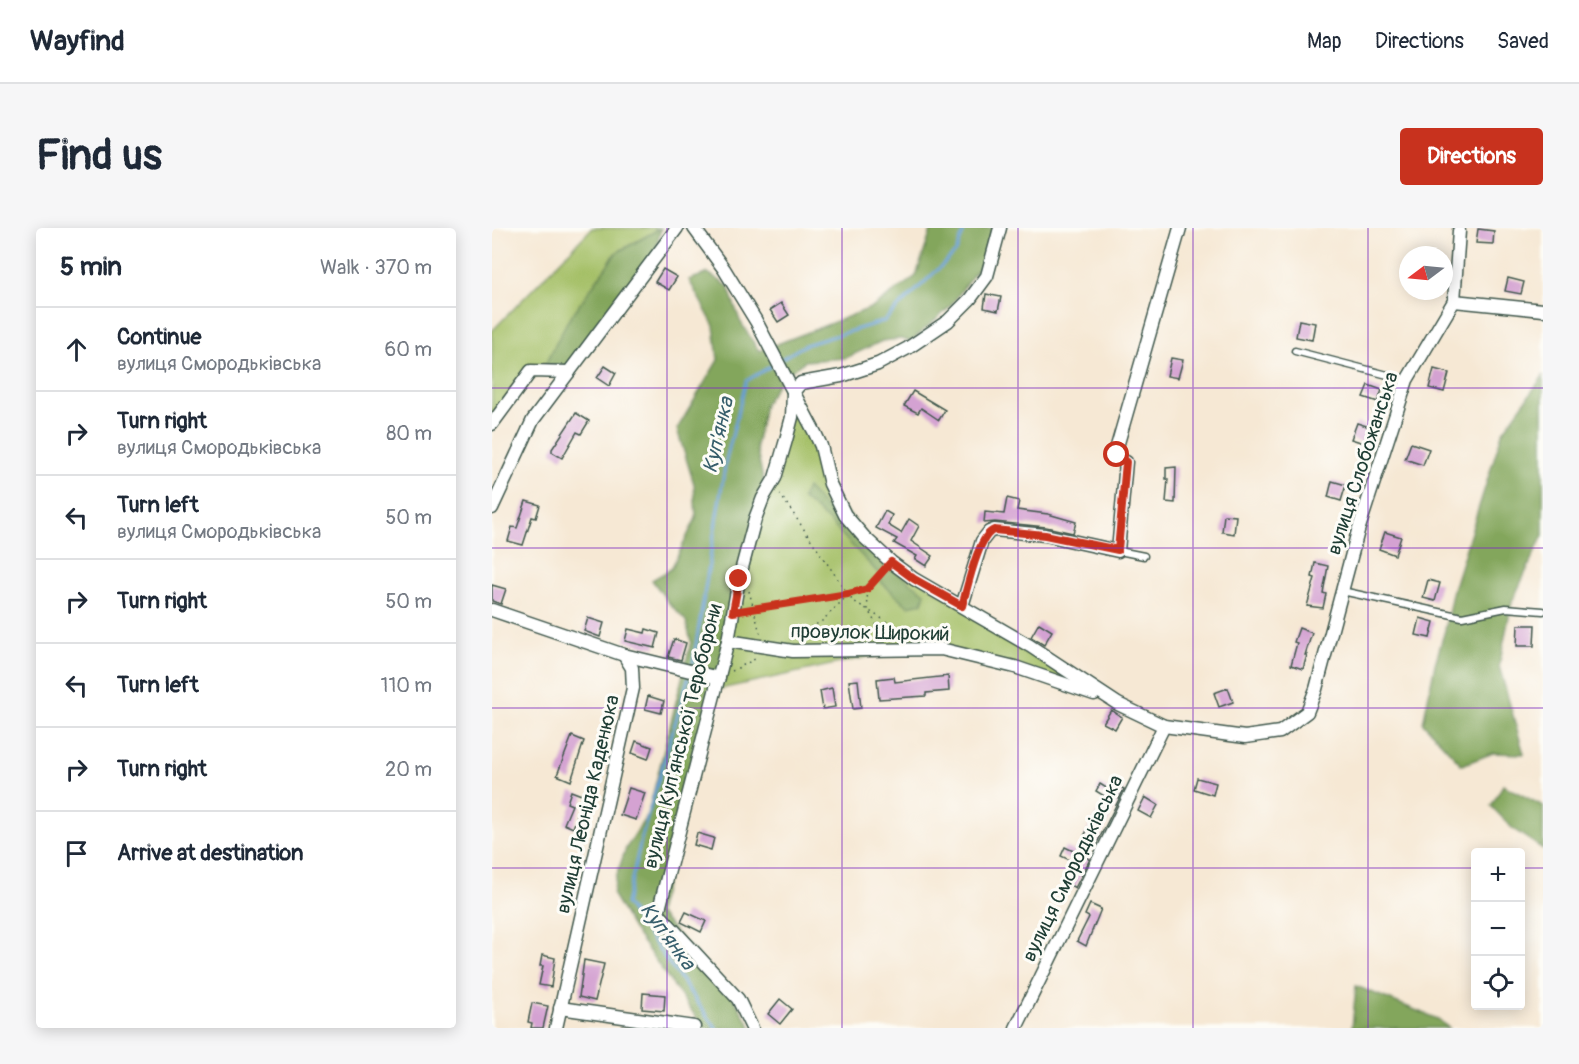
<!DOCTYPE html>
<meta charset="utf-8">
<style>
:root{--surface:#fff;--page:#f6f6f7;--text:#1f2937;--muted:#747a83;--line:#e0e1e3;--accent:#c8321e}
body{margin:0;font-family:Pangolin,sans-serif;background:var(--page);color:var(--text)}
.controls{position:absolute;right:18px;bottom:18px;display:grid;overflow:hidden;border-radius:6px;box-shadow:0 3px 15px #0003}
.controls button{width:54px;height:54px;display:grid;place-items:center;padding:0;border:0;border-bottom:2px solid var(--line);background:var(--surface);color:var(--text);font:30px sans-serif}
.compass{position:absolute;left:907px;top:18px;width:54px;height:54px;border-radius:50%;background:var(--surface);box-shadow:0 3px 15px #0003;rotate:254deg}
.stop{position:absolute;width:18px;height:18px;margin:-14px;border:4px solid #c8321e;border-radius:50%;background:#fff}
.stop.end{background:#c8321e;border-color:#fff;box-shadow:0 2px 6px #0008}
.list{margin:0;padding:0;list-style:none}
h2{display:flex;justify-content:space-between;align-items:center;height:78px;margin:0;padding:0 24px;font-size:26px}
h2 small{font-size:20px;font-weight:400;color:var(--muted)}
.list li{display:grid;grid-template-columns:39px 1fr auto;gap:18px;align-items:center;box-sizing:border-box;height:84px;padding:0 24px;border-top:2px solid var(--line)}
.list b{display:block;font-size:22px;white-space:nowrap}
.list p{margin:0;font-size:20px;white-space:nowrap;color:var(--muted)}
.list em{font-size:20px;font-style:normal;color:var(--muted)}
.icon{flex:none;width:33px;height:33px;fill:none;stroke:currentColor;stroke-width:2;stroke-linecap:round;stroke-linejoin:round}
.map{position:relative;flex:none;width:1051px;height:800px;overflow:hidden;border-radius:6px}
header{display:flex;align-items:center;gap:36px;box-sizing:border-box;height:84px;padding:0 30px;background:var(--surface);border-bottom:2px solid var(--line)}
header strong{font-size:28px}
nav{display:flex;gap:33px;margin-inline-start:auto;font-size:21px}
.intro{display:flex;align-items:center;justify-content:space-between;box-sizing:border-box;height:144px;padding:0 36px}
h1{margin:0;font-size:42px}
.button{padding:15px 27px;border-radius:6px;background:var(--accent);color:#fff;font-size:21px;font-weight:700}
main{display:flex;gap:36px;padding:0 36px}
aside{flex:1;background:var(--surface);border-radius:6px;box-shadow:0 3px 15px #0003}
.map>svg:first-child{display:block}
.green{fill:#a4bf66;stroke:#627e4d;stroke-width:1.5}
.forest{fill:#83a65b;stroke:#517248;stroke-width:1.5}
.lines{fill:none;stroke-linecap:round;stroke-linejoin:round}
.stream{stroke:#669fd5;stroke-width:3}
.building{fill:#d4a2d2}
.service-casing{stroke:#3f574c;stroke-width:9}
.minor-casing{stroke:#3f574c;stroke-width:15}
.path{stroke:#3f574c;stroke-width:1.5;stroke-dasharray:1.5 4.5;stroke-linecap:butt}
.service{stroke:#fff;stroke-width:6}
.minor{stroke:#fff;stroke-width:12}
.route{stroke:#c8321e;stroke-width:8}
.grid{fill:none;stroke:#7b2cbf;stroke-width:1.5;stroke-opacity:0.55}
.labels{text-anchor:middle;stroke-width:6;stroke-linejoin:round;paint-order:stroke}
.street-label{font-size:20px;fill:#1f3d34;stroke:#fdfcf7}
.water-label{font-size:21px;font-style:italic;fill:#385f6c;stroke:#fdfcf7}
</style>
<header>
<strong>Wayfind</strong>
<nav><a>Map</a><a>Directions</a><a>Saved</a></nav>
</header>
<div class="intro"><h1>Find us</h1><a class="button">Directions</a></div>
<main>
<aside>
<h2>5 min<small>Walk · 370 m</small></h2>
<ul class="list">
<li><svg class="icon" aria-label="ahead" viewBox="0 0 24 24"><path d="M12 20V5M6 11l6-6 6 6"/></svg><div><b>Continue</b><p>вулиця Смородьківська</p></div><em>60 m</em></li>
<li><svg class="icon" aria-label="right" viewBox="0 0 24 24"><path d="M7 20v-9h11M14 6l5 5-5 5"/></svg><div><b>Turn right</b><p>вулиця Смородьківська</p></div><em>80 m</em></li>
<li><svg class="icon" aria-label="left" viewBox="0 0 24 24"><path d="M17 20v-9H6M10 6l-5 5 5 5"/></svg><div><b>Turn left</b><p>вулиця Смородьківська</p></div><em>50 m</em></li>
<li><svg class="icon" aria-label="right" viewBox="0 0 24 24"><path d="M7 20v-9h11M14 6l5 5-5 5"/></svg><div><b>Turn right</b></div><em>50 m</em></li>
<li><svg class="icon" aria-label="left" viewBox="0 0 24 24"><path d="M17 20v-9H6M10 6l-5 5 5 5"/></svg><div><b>Turn left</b></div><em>110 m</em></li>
<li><svg class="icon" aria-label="right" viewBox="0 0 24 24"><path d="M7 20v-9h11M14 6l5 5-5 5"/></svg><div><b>Turn right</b></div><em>20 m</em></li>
<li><svg class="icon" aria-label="arrive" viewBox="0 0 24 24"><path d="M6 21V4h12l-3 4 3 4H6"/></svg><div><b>Arrive at destination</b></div></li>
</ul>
</aside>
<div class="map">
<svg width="1051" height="800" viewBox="0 0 1051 800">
<rect width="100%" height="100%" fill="#fdfcf7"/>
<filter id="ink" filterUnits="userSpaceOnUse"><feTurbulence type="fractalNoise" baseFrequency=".0167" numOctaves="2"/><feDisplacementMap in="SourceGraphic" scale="12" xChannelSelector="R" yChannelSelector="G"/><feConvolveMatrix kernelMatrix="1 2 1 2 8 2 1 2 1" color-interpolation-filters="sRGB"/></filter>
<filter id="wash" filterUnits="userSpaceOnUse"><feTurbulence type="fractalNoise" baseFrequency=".008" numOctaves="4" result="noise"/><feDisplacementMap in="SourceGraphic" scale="24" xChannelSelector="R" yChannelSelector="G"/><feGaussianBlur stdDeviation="1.35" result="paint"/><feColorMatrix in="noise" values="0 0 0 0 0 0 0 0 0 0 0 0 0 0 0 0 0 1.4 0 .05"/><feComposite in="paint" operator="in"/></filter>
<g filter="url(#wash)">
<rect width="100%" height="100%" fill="#f6e8d4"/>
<g class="green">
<path d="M 100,0 L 165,0 L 160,5 L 123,25 L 53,137 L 0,196 L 0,103 Z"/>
<path d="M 301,164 L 345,273 L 399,334 L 621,473 L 454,422 L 420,421 L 375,429 L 224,462 L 248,347 L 288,233 Z"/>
</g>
<g class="forest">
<path d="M 169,0 L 164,21 L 78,139 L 53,137 L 75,94 L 124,25 Z"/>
<path d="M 440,0 L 501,0 L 489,36 L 457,80 L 419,113 L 408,111 L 390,113 L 354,130 L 313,133 L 288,152 L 272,177 L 264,218 L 274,265 L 166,685 L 235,759 L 260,800 L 212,800 L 141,701 L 121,667 L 124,649 L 134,620 L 156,586 L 199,414 L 194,393 L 176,374 L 160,352 L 179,341 L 204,290 L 202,256 L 185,201 L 226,132 L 222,98 L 197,52 L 216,45 L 236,58 L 248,93 L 267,123 L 381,79 L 424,48 Z"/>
<path d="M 1051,148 L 1051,307 L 1020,374 L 1007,438 L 1032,526 L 1001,525 L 970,537 L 931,495 L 943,436 L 953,402 L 960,365 L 1010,205 Z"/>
<path d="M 315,260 L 376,324 L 433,365 L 430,375 L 416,378 L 390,355 L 387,346 L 339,295 L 310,270 Z"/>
<path d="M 1011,557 L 1051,578 L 1051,621 L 1021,601 L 999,578 Z"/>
<path d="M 864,758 L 943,790 L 957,800 L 860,800 Z"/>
</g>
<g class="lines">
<g class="stream">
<path d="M 289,131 L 313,117 L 392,93 L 464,24 L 473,0"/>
<path d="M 201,435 L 234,232 L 254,153 L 284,135"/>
<path d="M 196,451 L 150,608 L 134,676 L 224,800"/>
</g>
</g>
<g id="blocks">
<g class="building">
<path d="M 986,1 L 1002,3 L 1001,16 L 984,15 Z"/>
<path d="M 171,41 L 185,49 L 177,62 L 163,54 Z"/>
<path d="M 1016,50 L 1032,54 L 1029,66 L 1013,63 Z"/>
<path d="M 494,66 L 509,69 L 506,83 L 492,80 Z"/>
<path d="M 289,75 L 297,87 L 286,94 L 278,82 Z"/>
<path d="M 807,92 L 823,95 L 820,112 L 804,109 Z"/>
<path d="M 679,130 L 691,132 L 686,150 L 675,148 Z"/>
<path d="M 113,138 L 124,145 L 117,158 L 105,150 Z"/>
<path d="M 942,141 L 957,145 L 952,164 L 937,160 Z"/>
<path d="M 876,157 L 890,162 L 886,174 L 871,169 Z"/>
<path d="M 421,163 L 453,182 L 447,192 L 429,180 L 426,185 L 412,178 Z"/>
<path d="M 84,185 L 97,193 L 89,206 L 85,204 L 70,230 L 60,224 L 60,221 Z"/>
<path d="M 865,195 L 878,199 L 872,215 L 859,211 Z"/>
<path d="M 919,215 L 937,221 L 931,237 L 913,231 Z"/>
<path d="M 684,239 L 683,275 L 674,274 L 676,251 L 674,251 L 674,240 Z"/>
<path d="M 840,253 L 854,257 L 849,273 L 836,269 Z"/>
<path d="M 515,270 L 527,273 L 525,282 L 556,286 L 584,294 L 581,305 L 554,299 L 503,294 L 492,295 L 493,284 L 512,286 Z"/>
<path d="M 34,273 L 48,277 L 44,290 L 40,289 L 31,317 L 16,313 L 20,299 L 25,300 Z"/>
<path d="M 393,283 L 400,287 L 396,297 L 409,305 L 417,291 L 427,298 L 419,313 L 441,328 L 434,338 L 423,331 L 425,328 L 402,315 L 405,311 L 384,300 Z"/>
<path d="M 732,287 L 744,288 L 742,306 L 730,304 Z"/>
<path d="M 893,304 L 909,309 L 903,327 L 887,321 Z"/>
<path d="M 823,335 L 836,338 L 831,365 L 834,366 L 831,380 L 815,378 L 823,350 L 820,349 Z"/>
<path d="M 936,352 L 948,355 L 943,373 L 931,370 Z"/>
<path d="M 0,357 L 14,361 L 9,376 L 0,373 Z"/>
<path d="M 96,390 L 112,395 L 108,409 L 92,403 Z"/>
<path d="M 928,390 L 942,394 L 938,410 L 924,407 Z"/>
<path d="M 547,395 L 560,403 L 552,417 L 539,409 Z"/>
<path d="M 1026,397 L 1043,397 L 1042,418 L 1025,418 Z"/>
<path d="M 807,400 L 820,405 L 813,427 L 815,427 L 811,441 L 799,437 L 805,415 L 802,414 Z"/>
<path d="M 136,401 L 153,405 L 154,401 L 167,405 L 163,420 L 133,413 Z"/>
<path d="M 182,411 L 194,415 L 189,432 L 176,429 Z"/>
<path d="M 456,448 L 457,463 L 434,465 L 434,468 L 387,471 L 385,451 L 402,449 L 403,454 Z"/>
<path d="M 366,452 L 369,480 L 361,481 L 357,453 Z"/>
<path d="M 340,460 L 343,479 L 331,481 L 328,463 Z"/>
<path d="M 736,460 L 741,474 L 727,479 L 722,465 Z"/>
<path d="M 156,468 L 172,473 L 169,485 L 153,481 Z"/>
<path d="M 619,482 L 630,489 L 623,501 L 611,495 Z"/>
<path d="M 80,508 L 92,513 L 79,553 L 65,547 Z"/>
<path d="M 144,513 L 160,519 L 156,531 L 140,525 Z"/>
<path d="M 705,550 L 724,555 L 721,567 L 702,561 Z"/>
<path d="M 608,556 L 619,563 L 623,556 L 632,561 L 605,615 L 592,608 L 614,569 L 604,563 Z"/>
<path d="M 137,560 L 153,565 L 144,592 L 128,587 Z"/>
<path d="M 79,563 L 92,568 L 81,600 L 72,596 L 80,577 L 75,575 Z"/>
<path d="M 653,569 L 666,577 L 659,590 L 646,583 Z"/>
<path d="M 205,605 L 222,610 L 219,622 L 202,617 Z"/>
<path d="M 573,619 L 598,631 L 583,660 L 571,653 L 582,634 L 569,628 Z"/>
<path d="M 598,676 L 609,681 L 594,718 L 585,713 L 597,689 L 593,687 Z"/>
<path d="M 194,684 L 214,693 L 209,704 L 189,694 Z"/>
<path d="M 50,727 L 63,730 L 59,759 L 47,757 L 51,738 L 48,738 Z"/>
<path d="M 92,732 L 112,736 L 103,773 L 87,769 Z"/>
<path d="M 151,765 L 173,767 L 172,783 L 150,781 Z"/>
<path d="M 288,771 L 300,781 L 288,796 L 276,786 Z"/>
<path d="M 40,775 L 56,778 L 51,800 L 39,800 L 40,795 L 36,794 Z"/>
</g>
</g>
</g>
<g filter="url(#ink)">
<use href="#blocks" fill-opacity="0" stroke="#3f574c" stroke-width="1.5"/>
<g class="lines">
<defs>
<g id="service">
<path d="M 803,123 L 915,152"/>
<path d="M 627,323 L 652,328"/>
<path d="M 850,363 L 970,389 L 1014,380 L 1051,383"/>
</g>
<g id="minor">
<path d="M 202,0 L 232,41 L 264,93 L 323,205 L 329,218 L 338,256 L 353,287 L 372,309 L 399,334 L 422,351 L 538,418 L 626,476 L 672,498 L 753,509 L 788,504 L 815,484 L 824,461 L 866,303 L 915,152 L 962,73 L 967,3"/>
<path d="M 962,73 L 1051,82"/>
<path d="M 0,196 L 39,143 L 77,144"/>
<path d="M 0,280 L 41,192 L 185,0"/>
<path d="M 470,378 L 490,313 L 497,304 L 502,302 L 553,307 L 626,323 L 634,234 L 627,231 L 624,222 L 688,0"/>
<path d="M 0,382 L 132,427 L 140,440 L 141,460 L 64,800"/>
<path d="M 236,413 L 301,423 L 449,421 L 523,439 L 602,466"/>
<path d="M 132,427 L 227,450"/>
<path d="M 68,780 L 202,799"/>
<path d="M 260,800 L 246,771 L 166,685 L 236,413 L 247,351 L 263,291 L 271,270 L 283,250 L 294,212 L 300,189 L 301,164 L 309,155 L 349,148 L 386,136 L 416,120 L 456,93 L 478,71 L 495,48 L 508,0"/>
<path d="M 524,800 L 672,498"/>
</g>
</defs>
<use href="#service" class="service-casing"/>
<use href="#minor" class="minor-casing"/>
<g class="path">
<path d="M 288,266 L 360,372 L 400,397 L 424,409"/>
<path d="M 375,362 L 376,382 L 392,410"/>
<path d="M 257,363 L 268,405"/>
<path d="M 255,382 L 356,366 L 375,361 L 390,344"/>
<path d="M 298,411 L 330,393 L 356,367"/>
<path d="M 240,443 L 265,430"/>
</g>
<use href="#service" class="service"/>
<use href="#minor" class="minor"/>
</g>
</g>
<g class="lines" filter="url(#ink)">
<path class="route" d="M 247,351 L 241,384 L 356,366 L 375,361 L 399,334 L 422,351 L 470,378 C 475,362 486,307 502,302 L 553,307 L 626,322 L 634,234 L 625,227"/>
</g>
<path class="grid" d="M 175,0 L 175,800M 350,0 L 350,800M 526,0 L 526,800M 701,0 L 701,800M 876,0 L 876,800M 0,160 L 1051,160M 0,320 L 1051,320M 0,480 L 1051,480M 0,640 L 984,640M 1028,640 L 1051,640"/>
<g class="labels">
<g class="street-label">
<text transform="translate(870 235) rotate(-72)" y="7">вулиця Слобожанська</text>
<text transform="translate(378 404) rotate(1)" y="7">провулок Широкий</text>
<text transform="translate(190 508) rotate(-76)" y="7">вулиця Куп'янської Тероборони</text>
<text transform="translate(95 576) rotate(-77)" y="7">вулиця Леоніда Каденюка</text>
<text transform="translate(580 640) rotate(-64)" y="7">вулиця Смородьківська</text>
</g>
<g class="water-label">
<text transform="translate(226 207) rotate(-77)" y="7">Куп'янка</text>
<text transform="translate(176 708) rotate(54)" y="7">Куп'янка</text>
</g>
</g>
</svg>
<div class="controls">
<button>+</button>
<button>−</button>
<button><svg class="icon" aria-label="locate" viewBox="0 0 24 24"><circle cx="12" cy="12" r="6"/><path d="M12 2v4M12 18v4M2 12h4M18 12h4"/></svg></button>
</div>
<svg class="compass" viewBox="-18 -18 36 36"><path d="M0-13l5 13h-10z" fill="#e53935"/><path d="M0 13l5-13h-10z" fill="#747a83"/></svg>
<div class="stop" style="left:625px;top:227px"></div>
<div class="stop end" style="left:247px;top:351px"></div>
</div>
</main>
